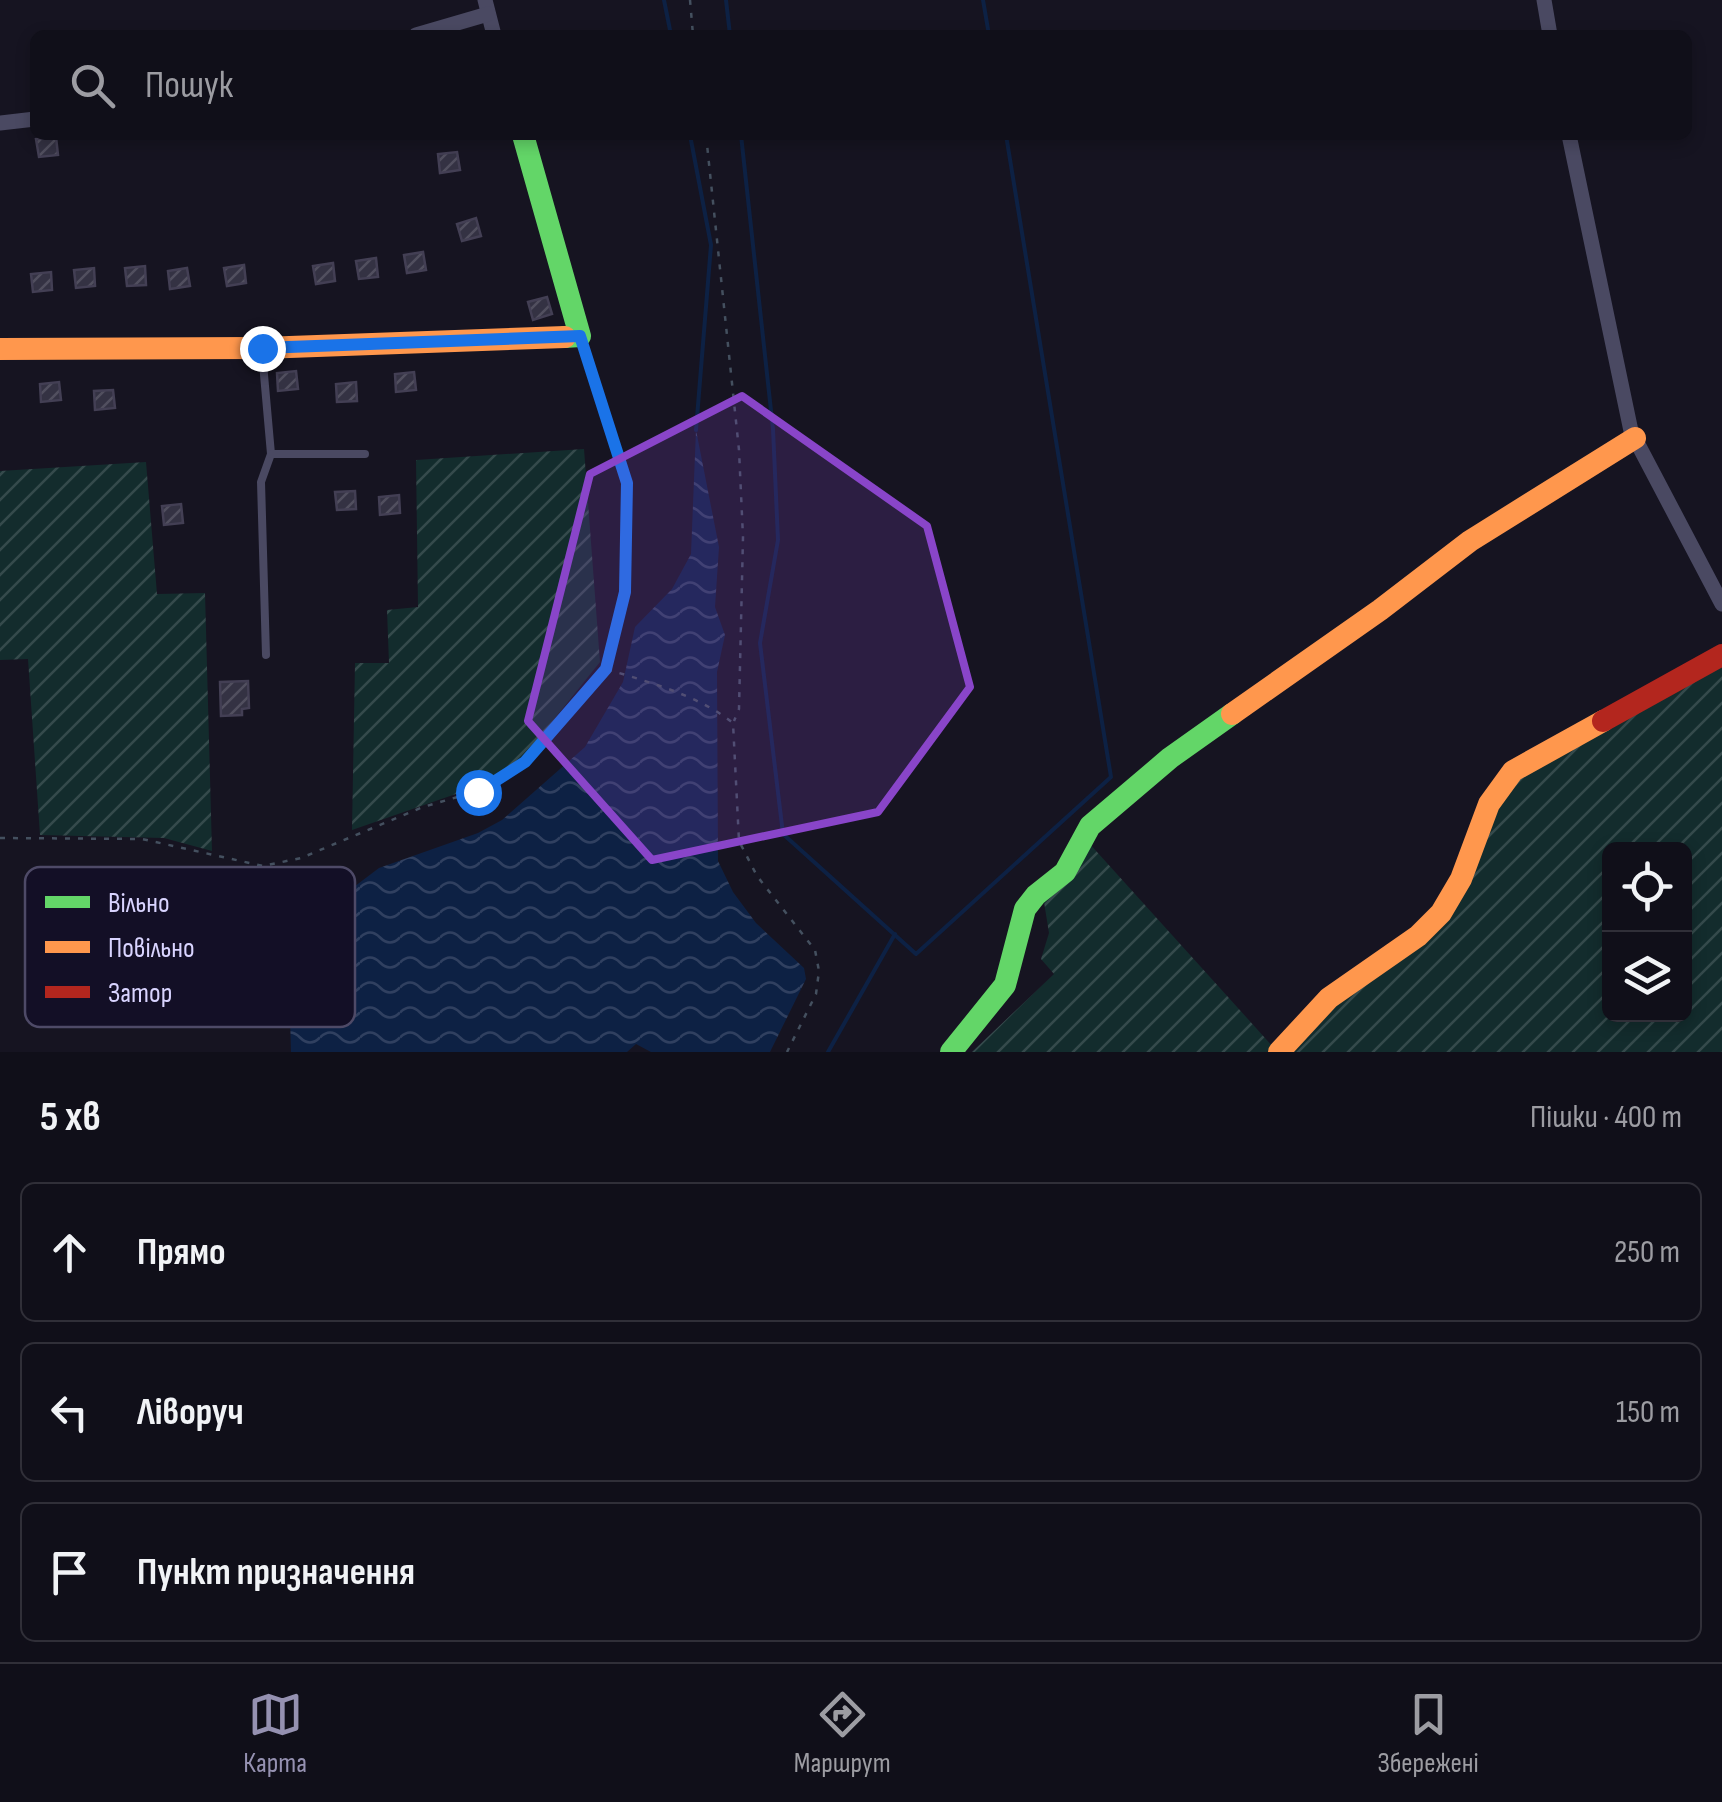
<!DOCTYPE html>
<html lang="uk">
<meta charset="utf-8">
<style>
:root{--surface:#100f19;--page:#191822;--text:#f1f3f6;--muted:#9c9ca2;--line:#302f38;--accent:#9591b1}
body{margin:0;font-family:"Sofia Sans Condensed",sans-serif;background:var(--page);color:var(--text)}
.controls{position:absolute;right:30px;bottom:30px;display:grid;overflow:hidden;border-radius:15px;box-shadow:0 5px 15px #0003}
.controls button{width:90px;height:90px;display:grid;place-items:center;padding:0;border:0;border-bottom:2px solid var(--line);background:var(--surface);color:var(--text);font:50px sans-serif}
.stop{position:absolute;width:30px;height:30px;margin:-22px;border:8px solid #1a73e8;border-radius:50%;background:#fff}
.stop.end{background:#1a73e8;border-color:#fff;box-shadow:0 2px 10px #0008}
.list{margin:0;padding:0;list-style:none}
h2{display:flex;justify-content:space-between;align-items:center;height:130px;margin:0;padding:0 40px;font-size:42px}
h2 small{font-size:32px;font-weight:400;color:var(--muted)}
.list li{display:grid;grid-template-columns:65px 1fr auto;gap:30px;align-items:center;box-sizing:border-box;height:140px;margin:0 20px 20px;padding:0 20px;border:2px solid var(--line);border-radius:15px}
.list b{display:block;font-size:38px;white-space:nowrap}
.list em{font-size:32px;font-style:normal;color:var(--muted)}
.icon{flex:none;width:55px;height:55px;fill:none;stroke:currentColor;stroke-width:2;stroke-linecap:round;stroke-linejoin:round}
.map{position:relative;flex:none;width:1722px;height:1052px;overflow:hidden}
.search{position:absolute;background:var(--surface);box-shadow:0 5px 15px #0003;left:30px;right:30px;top:30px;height:110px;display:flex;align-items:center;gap:25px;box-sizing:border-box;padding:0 35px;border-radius:15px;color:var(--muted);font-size:38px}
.sheet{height:610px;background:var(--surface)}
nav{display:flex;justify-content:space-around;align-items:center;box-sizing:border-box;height:140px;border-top:2px solid var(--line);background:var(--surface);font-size:28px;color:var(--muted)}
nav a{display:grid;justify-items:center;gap:5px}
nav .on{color:var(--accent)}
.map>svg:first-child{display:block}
.garden{fill:url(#garden-furrows);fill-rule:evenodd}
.water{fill:url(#water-waves)}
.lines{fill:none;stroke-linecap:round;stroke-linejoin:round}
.stream{stroke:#0d2144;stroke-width:4}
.building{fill:url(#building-hatch);stroke:#433f54;stroke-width:2.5}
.path{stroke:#44505f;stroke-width:2.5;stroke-dasharray:5 8;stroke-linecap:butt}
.lane{stroke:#4a4962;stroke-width:8}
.street{stroke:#4a4962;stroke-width:15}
.fast{stroke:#63d668;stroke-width:22}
.slow{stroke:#ff974d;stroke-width:22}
.jam{stroke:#b3261e;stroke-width:22}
.route{stroke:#1a73e8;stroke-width:12}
.marked{fill:#8945c9;fill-opacity:0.2;stroke:#8945c9;stroke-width:8;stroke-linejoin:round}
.key{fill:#130f26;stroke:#4e4a67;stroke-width:2.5}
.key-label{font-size:28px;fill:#d9d4ff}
</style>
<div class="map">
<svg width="1722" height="1052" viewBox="0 0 1722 1052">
<defs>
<pattern id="garden-furrows" width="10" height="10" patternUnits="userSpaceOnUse" patternTransform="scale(2.5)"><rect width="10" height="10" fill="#132c2d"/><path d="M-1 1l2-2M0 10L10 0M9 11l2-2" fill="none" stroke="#354a4c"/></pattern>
<pattern id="water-waves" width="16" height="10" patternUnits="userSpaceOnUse" patternTransform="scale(2.5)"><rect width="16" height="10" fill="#0d2144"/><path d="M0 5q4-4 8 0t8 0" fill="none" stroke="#304060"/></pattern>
<pattern id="building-hatch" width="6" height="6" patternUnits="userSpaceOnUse" patternTransform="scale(2.5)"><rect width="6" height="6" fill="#343243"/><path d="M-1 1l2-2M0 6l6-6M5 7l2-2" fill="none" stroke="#514f5f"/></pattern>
</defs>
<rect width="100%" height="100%" fill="#161421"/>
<g class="garden">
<path d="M 584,449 L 600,662 L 522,759 L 476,787 L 352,830 L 355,663 L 389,663 L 387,610 L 418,607 L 416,460 Z"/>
<path d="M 146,462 L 157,594 L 205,593 L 212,851 L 164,838 L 40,835 L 28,659 L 0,660 L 0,471 Z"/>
<path d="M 1722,655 L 1722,1052 L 1279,1052 L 1425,930 L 1501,782 ZM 1610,849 L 1684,849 L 1684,1014 L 1610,1014 Z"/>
<path d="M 1088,842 L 1275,1049 L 1273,1052 L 972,1052 L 1054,974 L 1041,959 L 1049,933 L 1044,902 Z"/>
</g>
<path class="water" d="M 696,430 L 719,547 L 715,607 L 725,635 L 717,672 L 718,861 L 733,892 L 756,923 L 804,968 L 806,979 L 770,1052 L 651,1052 L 636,1044 L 627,1052 L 291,1052 L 290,1014 L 301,971 L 334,902 L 379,868 L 478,833 L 502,820 L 585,747 L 623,682 L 635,627 L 672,589 L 691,554 Z"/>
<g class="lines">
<g class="stream">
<path d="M 664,0 L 671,35"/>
<path d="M 726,0 L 730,35"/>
<path d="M 983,0 L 989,35"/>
<path d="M 690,135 L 711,245 L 696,430"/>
<path d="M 741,135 L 773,429 L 778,540 L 760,643 L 783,834 L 916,954 L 1111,777 L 1006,135"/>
<path d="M 828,1052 L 895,934"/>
</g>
</g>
<g class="building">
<path d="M 56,137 L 58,155 L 39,157 L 36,139 Z"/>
<path d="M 457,152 L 460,170 L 440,173 L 438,154 Z"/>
<path d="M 476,218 L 481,236 L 462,241 L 457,224 Z"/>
<path d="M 423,252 L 426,270 L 407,273 L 404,255 Z"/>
<path d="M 376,258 L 378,277 L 359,279 L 356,261 Z"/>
<path d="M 333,263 L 335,281 L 316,284 L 313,266 Z"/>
<path d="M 244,265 L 246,283 L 227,286 L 224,268 Z"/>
<path d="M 145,266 L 146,285 L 127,286 L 125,268 Z"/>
<path d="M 94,268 L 95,286 L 76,288 L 74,270 Z"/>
<path d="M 187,268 L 190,286 L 170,289 L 168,271 Z"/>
<path d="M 51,272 L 52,290 L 33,292 L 31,274 Z"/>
<path d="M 547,297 L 552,314 L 533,320 L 528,302 Z"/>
<path d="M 296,371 L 298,389 L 278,391 L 277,373 Z"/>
<path d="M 414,372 L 416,390 L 396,392 L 395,374 Z"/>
<path d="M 59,382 L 61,400 L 41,402 L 40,384 Z"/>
<path d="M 356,382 L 357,401 L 337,402 L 336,384 Z"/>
<path d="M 113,390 L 115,408 L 95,410 L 94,391 Z"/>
<path d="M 355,491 L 356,509 L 337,510 L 335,492 Z"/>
<path d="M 399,495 L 400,513 L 380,515 L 379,497 Z"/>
<path d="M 181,504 L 183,523 L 164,525 L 162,506 Z"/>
<path d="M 248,681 L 249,708 L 242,709 L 242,715 L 221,716 L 220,682 Z"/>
</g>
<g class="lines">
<g class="path">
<path d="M 690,0 L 693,35"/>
<path d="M 706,135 L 739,450 L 743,537 L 739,709 L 734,721"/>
<path d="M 586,354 L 627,483 L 625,592 L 606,669 C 648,682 698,695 733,723 L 739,841 L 757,876 L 815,950 L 819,971 L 816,994 L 787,1052"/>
<path d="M 0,838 L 142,839 L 263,866 L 301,858 L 423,807 L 478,791 L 525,762 L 606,669"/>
</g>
<g class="lane">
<path d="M 262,352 L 271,454 L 261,482 L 266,655"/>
<path d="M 271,454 L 365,454"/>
</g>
<g class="street">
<path d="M 485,0 L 494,35"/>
<path d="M 1544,0 L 1550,35"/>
<path d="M 416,35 L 488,14"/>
<path d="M 0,123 L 35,119"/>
<path d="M 1569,135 L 1631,431 L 1722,604"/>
</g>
<g class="fast">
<path d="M 523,135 L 580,336 L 565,337"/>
<path d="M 951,1052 L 1005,985 L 1025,909 L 1036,895 L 1065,872 L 1090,826 L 1170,758 L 1232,714"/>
</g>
<g class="slow">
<path d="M 0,349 L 262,348 L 565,337"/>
<path d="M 1232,714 L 1380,610 L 1470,541 L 1635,438"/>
<path d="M 1279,1052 L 1329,998 L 1418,936 L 1441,913 L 1461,879 L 1489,804 L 1513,771 L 1603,721"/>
</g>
<path class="jam" d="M 1603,721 L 1722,655"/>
</g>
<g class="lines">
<path class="route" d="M 262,348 L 580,336 L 627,483 L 625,592 L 606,669 L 525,762 L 478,792"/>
</g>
<path class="marked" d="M 742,396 L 927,526 L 970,687 L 878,812 L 652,860 L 528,721 L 590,474 Z"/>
<rect x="25" y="867" width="330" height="160" rx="15" class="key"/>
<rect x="45" y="896" width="45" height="12" fill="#63d668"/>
<rect x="45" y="941" width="45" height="12" fill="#ff974d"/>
<rect x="45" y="986" width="45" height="12" fill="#b3261e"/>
<g class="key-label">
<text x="108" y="912">Вільно</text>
<text x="108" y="957">Повільно</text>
<text x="108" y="1002">Затор</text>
</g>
</svg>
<div class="controls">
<button><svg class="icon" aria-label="locate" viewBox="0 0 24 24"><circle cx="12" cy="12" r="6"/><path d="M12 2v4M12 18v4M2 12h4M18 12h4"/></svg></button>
<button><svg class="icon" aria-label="layers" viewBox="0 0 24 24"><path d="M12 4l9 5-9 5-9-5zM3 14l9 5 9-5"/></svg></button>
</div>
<div class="stop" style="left:478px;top:792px"></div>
<div class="stop end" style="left:262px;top:348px"></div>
<div class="search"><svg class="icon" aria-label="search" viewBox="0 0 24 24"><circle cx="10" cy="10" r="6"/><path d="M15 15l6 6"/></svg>Пошук</div>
</div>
<section class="sheet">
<h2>5 хв<small>Пішки · 400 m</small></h2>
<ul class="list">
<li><svg class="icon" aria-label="ahead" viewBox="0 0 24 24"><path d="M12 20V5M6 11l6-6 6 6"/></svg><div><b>Прямо</b></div><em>250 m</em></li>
<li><svg class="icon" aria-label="left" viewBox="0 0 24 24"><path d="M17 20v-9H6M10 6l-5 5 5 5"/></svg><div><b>Ліворуч</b></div><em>150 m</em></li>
<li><svg class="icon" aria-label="arrive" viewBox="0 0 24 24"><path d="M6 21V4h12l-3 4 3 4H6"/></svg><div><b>Пункт призначення</b></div></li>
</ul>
</section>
<nav>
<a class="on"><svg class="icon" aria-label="map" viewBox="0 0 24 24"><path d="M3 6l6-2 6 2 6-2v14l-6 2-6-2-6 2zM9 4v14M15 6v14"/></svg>Карта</a>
<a><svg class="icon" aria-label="directions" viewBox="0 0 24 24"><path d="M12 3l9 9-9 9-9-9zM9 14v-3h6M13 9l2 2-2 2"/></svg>Маршрут</a>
<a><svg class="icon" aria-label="saved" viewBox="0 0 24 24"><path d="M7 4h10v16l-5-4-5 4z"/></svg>Збережені</a>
</nav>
